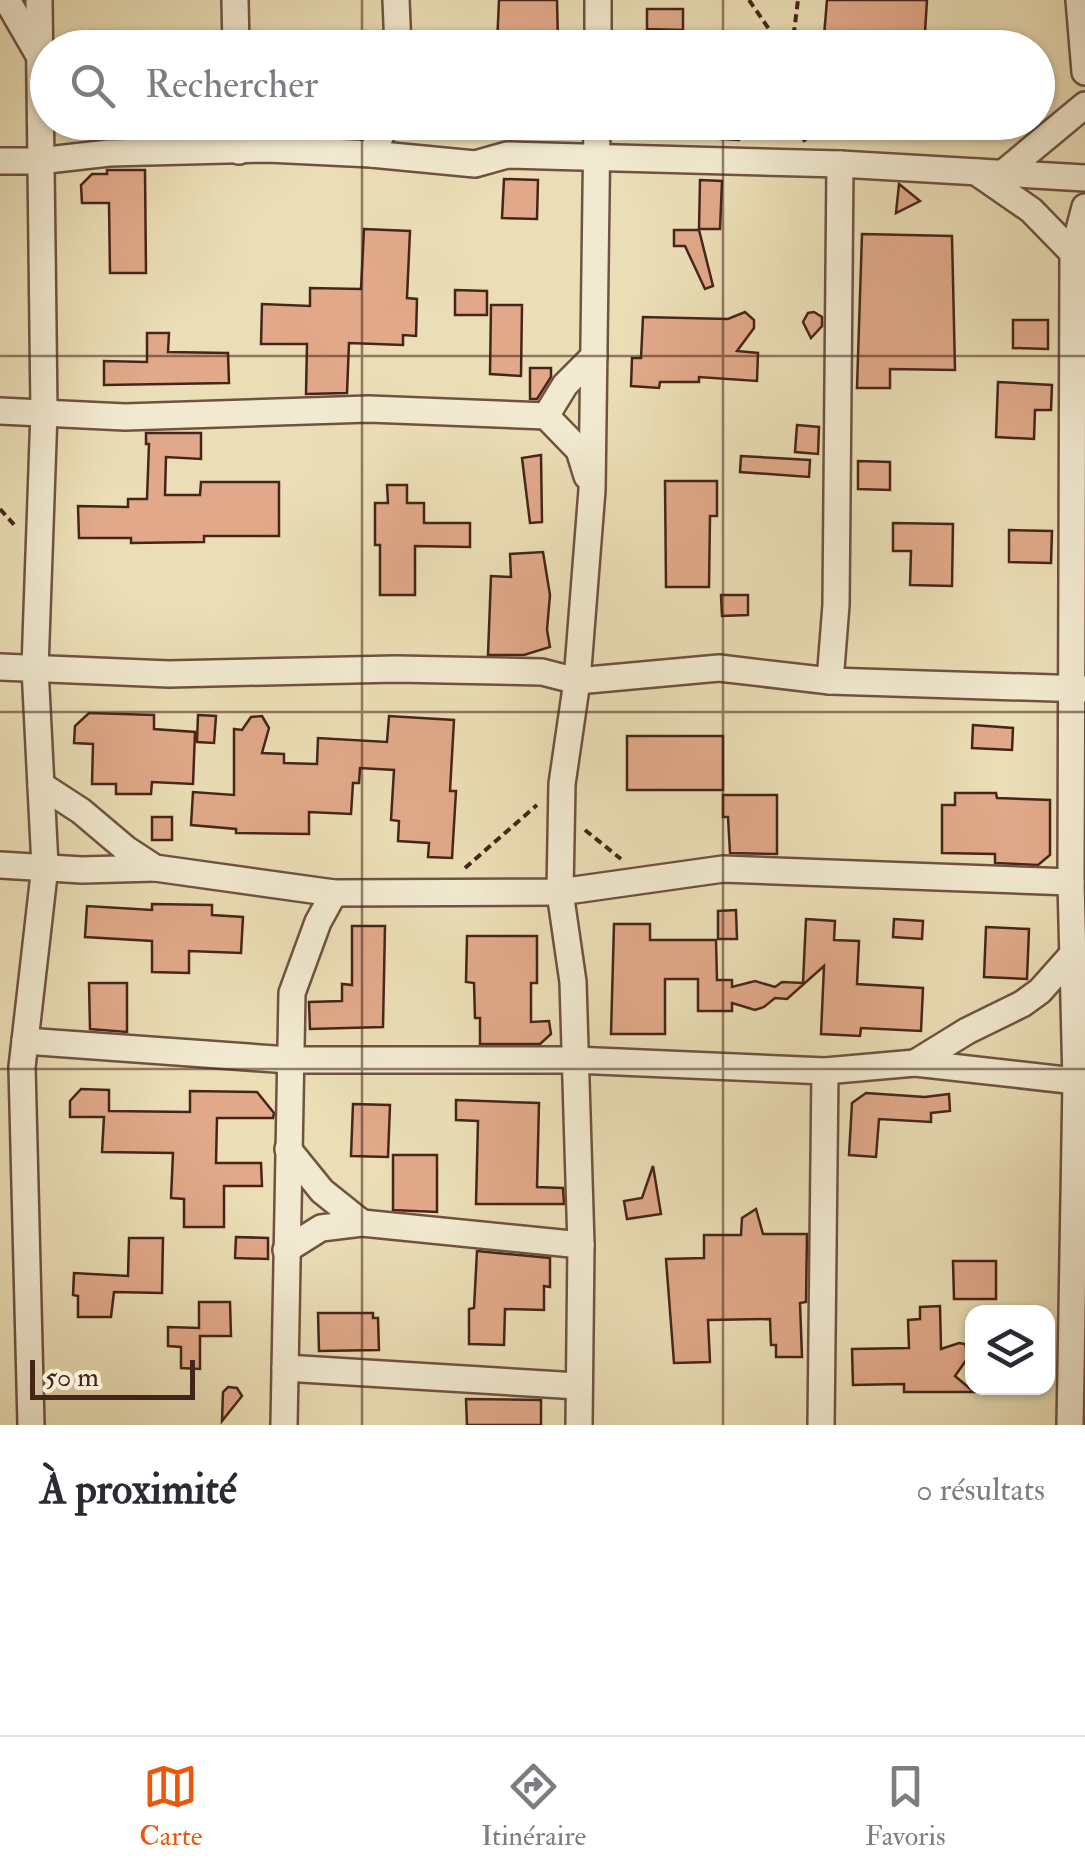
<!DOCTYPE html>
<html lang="fr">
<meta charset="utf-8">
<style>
:root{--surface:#fff;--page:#f2f2f3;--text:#2b2b33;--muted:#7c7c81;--line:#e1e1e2;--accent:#ea580c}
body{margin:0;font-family:"IM FELL Double Pica",serif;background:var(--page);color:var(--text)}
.controls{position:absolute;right:30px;bottom:30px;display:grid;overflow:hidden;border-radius:20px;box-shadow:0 2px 8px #0004}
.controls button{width:90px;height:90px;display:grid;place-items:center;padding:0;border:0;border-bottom:2px solid var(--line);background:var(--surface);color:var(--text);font:50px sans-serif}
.scale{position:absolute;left:30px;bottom:25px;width:165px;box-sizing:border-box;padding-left:10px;border:5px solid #462519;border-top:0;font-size:28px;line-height:35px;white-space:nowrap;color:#462519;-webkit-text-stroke:8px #f2ead0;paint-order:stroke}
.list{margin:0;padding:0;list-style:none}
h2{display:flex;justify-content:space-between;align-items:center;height:130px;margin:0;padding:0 40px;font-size:42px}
h2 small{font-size:32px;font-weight:400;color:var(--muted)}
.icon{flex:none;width:55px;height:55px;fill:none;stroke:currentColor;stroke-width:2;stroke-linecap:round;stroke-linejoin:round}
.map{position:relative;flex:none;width:1085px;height:1425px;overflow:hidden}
.search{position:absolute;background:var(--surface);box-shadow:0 2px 8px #0004;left:30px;right:30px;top:30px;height:110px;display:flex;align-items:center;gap:25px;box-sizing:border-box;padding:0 35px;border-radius:55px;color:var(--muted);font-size:38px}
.sheet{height:310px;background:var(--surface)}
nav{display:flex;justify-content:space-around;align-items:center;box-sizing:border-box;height:140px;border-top:2px solid var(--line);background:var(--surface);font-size:28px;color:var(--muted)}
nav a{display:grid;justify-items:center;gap:5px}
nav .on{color:var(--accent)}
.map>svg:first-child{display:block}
.building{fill:#e1a98a;stroke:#462519;stroke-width:2.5}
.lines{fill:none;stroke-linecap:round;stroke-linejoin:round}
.minor-casing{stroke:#6f5340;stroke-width:30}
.path{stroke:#462519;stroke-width:4;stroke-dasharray:8 5;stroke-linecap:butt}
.minor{stroke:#f2ead0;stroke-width:25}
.grid{fill:none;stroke:#462519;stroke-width:2.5;stroke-opacity:0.55}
</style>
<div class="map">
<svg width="1085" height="1425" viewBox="0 0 1085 1425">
<rect width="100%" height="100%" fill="#ebdeb6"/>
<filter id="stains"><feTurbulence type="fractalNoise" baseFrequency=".002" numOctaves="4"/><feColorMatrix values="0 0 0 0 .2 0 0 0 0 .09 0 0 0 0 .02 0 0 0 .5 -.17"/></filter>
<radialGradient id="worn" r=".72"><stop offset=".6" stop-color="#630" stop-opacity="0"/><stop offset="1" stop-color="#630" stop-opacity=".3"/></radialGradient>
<g class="building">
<path d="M 499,0 L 557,0 L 558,43 L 534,42 L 534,47 L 497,45 Z"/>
<path d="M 827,0 L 927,0 L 924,48 L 823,48 Z"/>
<path d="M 647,9 L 683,9 L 683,30 L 647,29 Z"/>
<path d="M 685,122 L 740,122 L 739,140 L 685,137 Z"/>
<path d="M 107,170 L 145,170 L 146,273 L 110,273 L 109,203 L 82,203 L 81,185 L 92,174 L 107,174 Z"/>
<path d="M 504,179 L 538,180 L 537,219 L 502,218 Z"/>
<path d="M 700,180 L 722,181 L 720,229 L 699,229 Z"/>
<path d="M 899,184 L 920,201 L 896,213 Z"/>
<path d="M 364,229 L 410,231 L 407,298 L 417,299 L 416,336 L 403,335 L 403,345 L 349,343 L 347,393 L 306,394 L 307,344 L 261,344 L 262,304 L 310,306 L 310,288 L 361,289 Z"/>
<path d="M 674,230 L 699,230 L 713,286 L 705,289 L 685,246 L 674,246 Z"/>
<path d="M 862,234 L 952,236 L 955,370 L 890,369 L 890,388 L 857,388 Z"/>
<path d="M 455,290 L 487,291 L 487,315 L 455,315 Z"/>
<path d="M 491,305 L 522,305 L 521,376 L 490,374 Z"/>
<path d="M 745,312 L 754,320 L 754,328 L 737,351 L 758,353 L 757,381 L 699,377 L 699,382 L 660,382 L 659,388 L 631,386 L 632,358 L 641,358 L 643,317 L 728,319 Z"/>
<path d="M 814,312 L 822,317 L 822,326 L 811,338 L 803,322 L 808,313 Z"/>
<path d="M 1013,320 L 1048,320 L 1048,349 L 1013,348 Z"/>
<path d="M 147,333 L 169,333 L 168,352 L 228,353 L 229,383 L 104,385 L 104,361 L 147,362 Z"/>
<path d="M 530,368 L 551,368 L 551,377 L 537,399 L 530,399 Z"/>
<path d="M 998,382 L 1052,385 L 1051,410 L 1035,410 L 1034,439 L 996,437 Z"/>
<path d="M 797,425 L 819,427 L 818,454 L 795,452 Z"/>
<path d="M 146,433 L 201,433 L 201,459 L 166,457 L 165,495 L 200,495 L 201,482 L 279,482 L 279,536 L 204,536 L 204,542 L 131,543 L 131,538 L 79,538 L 78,506 L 128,507 L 128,499 L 147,499 L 149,444 L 146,444 Z"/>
<path d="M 541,455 L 542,522 L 530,523 L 522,458 Z"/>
<path d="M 741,456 L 810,460 L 809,477 L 740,472 Z"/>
<path d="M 858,461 L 890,462 L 890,490 L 858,489 Z"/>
<path d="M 665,481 L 717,481 L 717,516 L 710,516 L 709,587 L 666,587 Z"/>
<path d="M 387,485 L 407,485 L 407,503 L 424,503 L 424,523 L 470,523 L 470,547 L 415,546 L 415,595 L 380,595 L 380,545 L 375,545 L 375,503 L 388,503 Z"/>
<path d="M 893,523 L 953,524 L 952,586 L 910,585 L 911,551 L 893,551 Z"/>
<path d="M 1009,530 L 1052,531 L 1051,563 L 1009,562 Z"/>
<path d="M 543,552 L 550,595 L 547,630 L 550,647 L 524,655 L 488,655 L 491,576 L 511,577 L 510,554 Z"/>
<path d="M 721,595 L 748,595 L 748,615 L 722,616 Z"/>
<path d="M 89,713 L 154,715 L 154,729 L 195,732 L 193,784 L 152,782 L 151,794 L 116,794 L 116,784 L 92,784 L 93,744 L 74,743 L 75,726 Z"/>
<path d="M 198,715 L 216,716 L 214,743 L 197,742 Z"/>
<path d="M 262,716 L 269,728 L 262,753 L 284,754 L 284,763 L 317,764 L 318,738 L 387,742 L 389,716 L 454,720 L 450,791 L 456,791 L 452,858 L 428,857 L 429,843 L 398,841 L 399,821 L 391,820 L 394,770 L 360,768 L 359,783 L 353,783 L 351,814 L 309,812 L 309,834 L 236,833 L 236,829 L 191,825 L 193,792 L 234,795 L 234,729 L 242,730 L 251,717 Z"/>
<path d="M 973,725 L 1013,728 L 1012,750 L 972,748 Z"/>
<rect x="627" y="736" width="96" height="54"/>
<path d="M 955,793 L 996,793 L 997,798 L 1050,800 L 1050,855 L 1038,865 L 995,863 L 995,854 L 942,853 L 942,805 L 955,805 Z"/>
<path d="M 723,795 L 777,795 L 777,854 L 730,853 L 728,817 L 723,817 Z"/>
<rect x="152" y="817" width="20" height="23"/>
<path d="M 152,904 L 212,905 L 212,915 L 243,917 L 241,953 L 189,951 L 189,973 L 152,972 L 152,941 L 85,937 L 87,906 L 152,910 Z"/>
<path d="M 736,910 L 737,939 L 718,939 L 718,911 Z"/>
<path d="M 806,919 L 835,921 L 834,940 L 859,941 L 857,984 L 923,988 L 921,1031 L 861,1028 L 860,1036 L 821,1034 L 824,966 L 787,999 L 775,998 L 764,1007 L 755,1010 L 732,1003 L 732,1011 L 698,1011 L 698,979 L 665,979 L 665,1034 L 611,1034 L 614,924 L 650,924 L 650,940 L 716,940 L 717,980 L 732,980 L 732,987 L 755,981 L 775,987 L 782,982 L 803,983 Z"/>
<path d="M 894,919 L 923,921 L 922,939 L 893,937 Z"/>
<path d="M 352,926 L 385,926 L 383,1027 L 310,1029 L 309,1002 L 342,1001 L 342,984 L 352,985 Z"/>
<path d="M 986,927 L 1029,929 L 1027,979 L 984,977 Z"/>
<path d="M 467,936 L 537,936 L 537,983 L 531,983 L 531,1022 L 549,1021 L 551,1034 L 540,1044 L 480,1044 L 480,1018 L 475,1018 L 474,983 L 466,982 Z"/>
<path d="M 89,983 L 127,983 L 127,1032 L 90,1029 Z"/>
<path d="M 81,1089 L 109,1090 L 109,1111 L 190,1112 L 190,1091 L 257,1092 L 274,1113 L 273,1118 L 217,1118 L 216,1163 L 261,1163 L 262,1186 L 224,1186 L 224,1227 L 184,1227 L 184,1199 L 171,1198 L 173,1153 L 102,1152 L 104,1117 L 70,1117 L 70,1101 Z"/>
<path d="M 866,1093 L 925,1097 L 949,1094 L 950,1111 L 931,1113 L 931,1122 L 879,1119 L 876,1157 L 849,1155 L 852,1103 Z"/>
<path d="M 456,1100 L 539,1103 L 537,1187 L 563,1188 L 564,1204 L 476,1204 L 478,1121 L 456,1120 Z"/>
<path d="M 353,1104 L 390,1105 L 388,1157 L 351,1156 Z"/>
<path d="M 393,1155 L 437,1155 L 437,1212 L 393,1210 Z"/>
<path d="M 653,1166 L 661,1214 L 627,1219 L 624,1201 L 642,1198 Z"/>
<path d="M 756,1209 L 763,1234 L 807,1234 L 806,1302 L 800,1303 L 802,1357 L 776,1357 L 776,1345 L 771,1345 L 770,1319 L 708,1320 L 710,1362 L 674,1363 L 666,1259 L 704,1258 L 704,1235 L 741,1235 L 742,1218 Z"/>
<path d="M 236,1237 L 268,1238 L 268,1259 L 235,1258 Z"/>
<path d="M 129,1238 L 163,1238 L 162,1293 L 114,1292 L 111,1317 L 78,1317 L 78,1296 L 73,1295 L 74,1273 L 128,1276 Z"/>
<path d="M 477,1251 L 550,1258 L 550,1287 L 544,1286 L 544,1310 L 505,1309 L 504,1345 L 469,1344 L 469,1309 L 474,1308 Z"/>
<path d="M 953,1261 L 996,1261 L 996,1299 L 954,1299 Z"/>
<path d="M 199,1302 L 230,1302 L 231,1336 L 200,1336 L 200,1369 L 181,1368 L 181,1347 L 168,1346 L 168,1327 L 199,1328 Z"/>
<path d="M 940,1306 L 941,1349 L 959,1343 L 965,1344 L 969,1356 L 955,1376 L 974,1392 L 904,1392 L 904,1384 L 853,1385 L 852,1349 L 909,1348 L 908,1320 L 920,1319 L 920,1307 Z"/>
<path d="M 318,1313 L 373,1313 L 373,1318 L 378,1318 L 379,1350 L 319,1351 Z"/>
<path d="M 228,1387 L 237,1388 L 242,1396 L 222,1421 L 223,1392 Z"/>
<path d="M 466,1399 L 541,1400 L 541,1425 L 467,1425 Z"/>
</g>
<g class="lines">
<defs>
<g id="minor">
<path d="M 7,0 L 37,52"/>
<path d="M 235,0 L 236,48"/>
<path d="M 396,0 L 398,48"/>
<path d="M 1079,0 L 1085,72"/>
<path d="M 598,48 L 598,0"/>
<path d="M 238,122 L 239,151"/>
<path d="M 371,154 L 388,122"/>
<path d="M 0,161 L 39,161 L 109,153 L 268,149 L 371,154 L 475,164 L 507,155 L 840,164 L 1085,178"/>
<path d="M 976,172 L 1031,210 L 1073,253"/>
<path d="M 1002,174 L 1085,105"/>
<path d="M 0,411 L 125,417 L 369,409 L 546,416 L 565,385 L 594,356"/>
<path d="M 546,416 L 579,450 L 587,476"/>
<path d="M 0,667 L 169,674 L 396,669 L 542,672 L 577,681 L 719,668 L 830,681 L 1085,689"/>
<path d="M 830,681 L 836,605 L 840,164"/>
<path d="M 41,785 L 81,811 L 126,849 L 155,868 L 334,893 L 560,892 L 723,869 L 1071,882"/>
<path d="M 0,865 L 82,870 L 155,868"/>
<path d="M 25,1041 L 289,1060 L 574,1060 L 825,1071 L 915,1063 L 1085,1082"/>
<path d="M 915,1063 L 967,1031 L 1022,1004 L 1040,991 L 1072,955"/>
<path d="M 288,1149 L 322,1191 L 362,1223"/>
<path d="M 286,1250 L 321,1228 L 362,1223 L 581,1245"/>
<path d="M 285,1368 L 578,1386"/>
<path d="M 31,1425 L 22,1067 L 45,866 L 35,668 L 44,412 L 39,0"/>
<path d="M 284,1425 L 292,993 L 318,922 L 334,893"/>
<path d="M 579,1425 L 581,1245 L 573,982 L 560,892 L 562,784 L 577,681 L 592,490 L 597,122"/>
<path d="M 821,1425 L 825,1071"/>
<path d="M 1070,1425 L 1076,1082 L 1071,882 L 1073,253 L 1085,207"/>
</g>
</defs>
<use href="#minor" class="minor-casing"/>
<g class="path">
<path d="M 749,0 L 782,48"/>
<path d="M 792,48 L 798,0"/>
<path d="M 798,122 L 805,142"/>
<path d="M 0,509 L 17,528"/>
<path d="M 585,830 L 621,859"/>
<path d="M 465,868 L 537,805"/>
</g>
<use href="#minor" class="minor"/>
</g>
<path class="grid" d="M 362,0 L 362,48M 723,0 L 723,48M 362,122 L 362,1425M 723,122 L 723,1425M 0,356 L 1085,356M 0,712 L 1085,712M 0,1069 L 1085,1069"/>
<rect width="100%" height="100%" filter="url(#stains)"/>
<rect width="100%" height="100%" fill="url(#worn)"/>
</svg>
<div class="controls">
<button><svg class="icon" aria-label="layers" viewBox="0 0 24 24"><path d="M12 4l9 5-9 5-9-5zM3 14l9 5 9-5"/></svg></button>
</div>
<div class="scale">50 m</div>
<div class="search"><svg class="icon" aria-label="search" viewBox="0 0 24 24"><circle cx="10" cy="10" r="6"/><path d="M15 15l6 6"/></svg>Rechercher</div>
</div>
<section class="sheet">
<h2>À proximité<small>0 résultats</small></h2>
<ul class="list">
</ul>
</section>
<nav>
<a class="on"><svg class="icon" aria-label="map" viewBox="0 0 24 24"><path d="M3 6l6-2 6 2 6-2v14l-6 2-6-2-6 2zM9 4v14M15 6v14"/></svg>Carte</a>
<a><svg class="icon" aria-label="directions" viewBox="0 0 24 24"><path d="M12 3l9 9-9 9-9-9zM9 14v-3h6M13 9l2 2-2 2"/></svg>Itinéraire</a>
<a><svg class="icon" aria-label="saved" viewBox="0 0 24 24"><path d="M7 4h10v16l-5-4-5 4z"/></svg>Favoris</a>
</nav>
